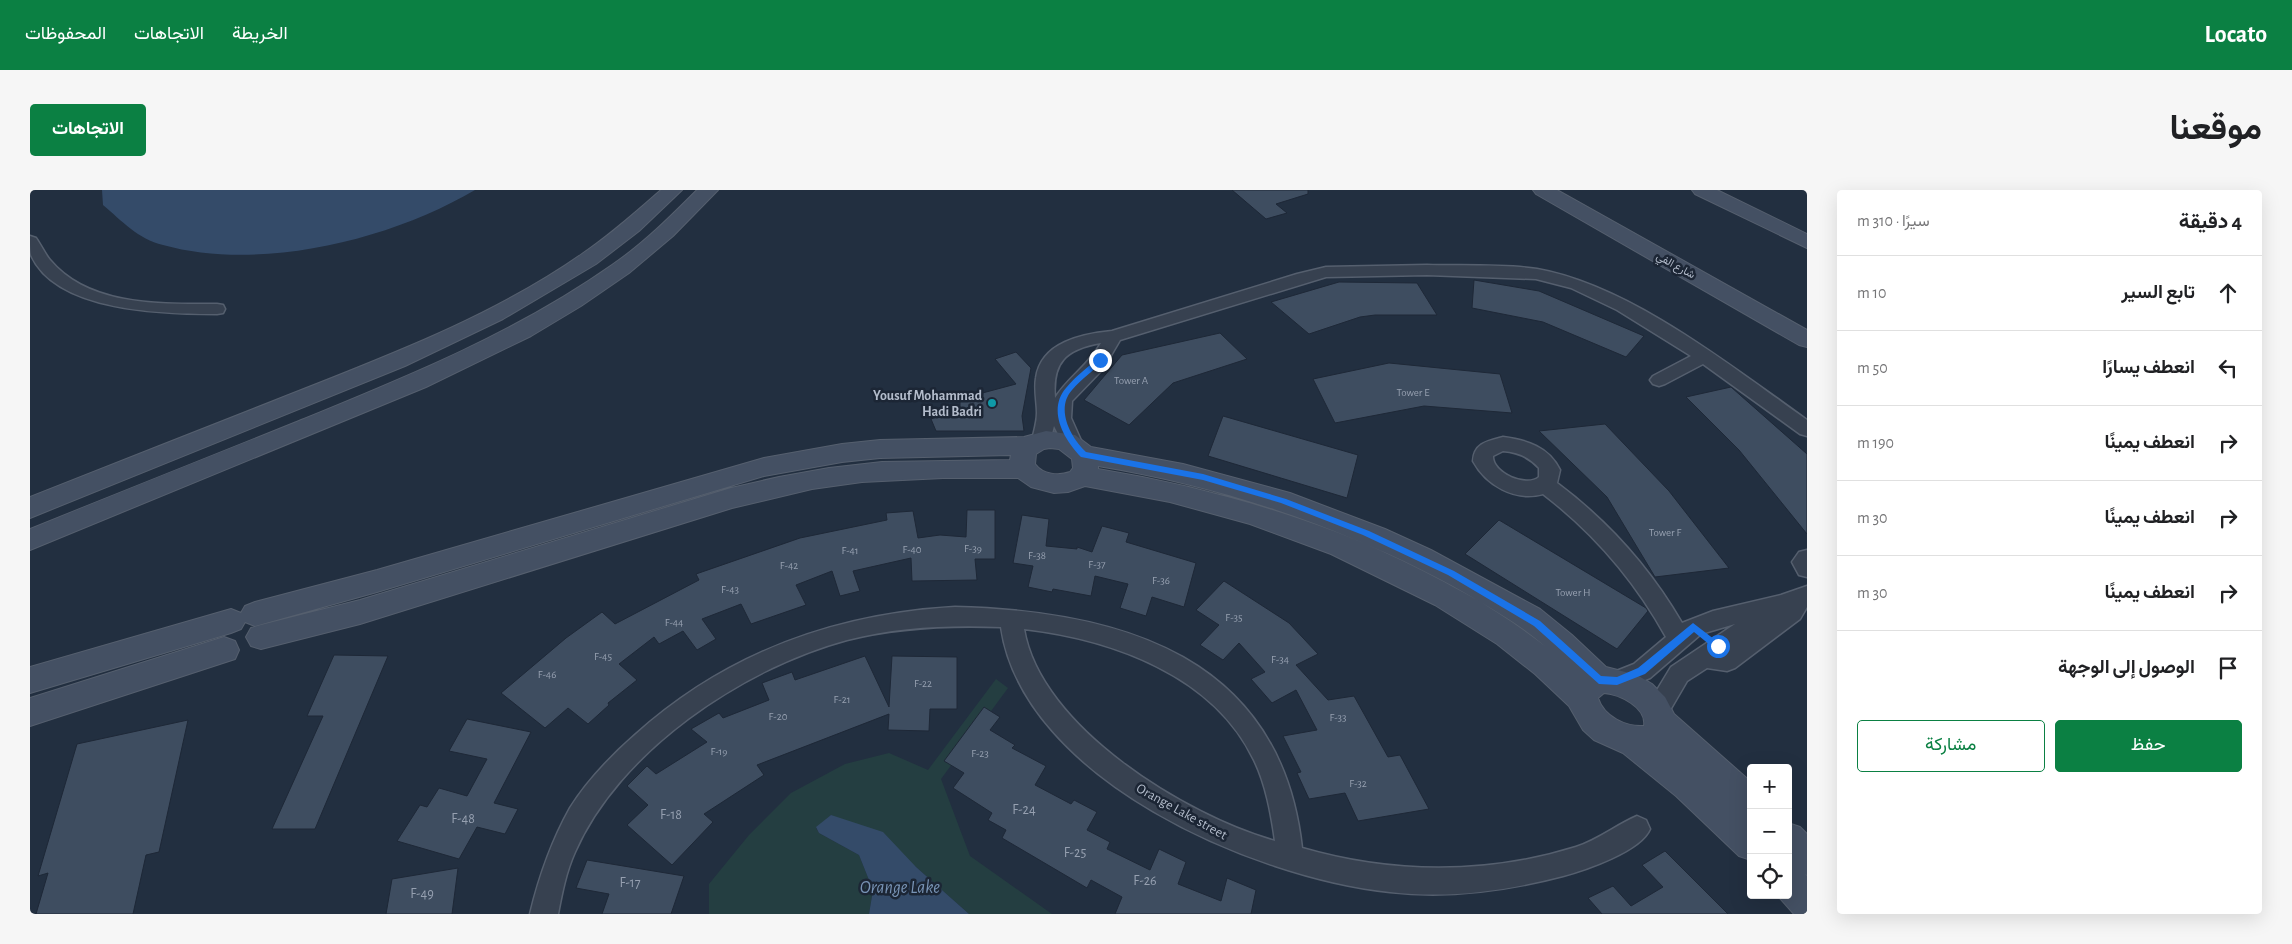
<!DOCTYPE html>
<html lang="ar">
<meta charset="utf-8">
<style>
:root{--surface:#fff;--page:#f6f6f6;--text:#202124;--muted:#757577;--line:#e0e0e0;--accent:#0b8043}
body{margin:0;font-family:"Alegreya Sans",Vazirmatn,sans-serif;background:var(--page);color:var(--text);direction:rtl}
.controls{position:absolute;right:15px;bottom:15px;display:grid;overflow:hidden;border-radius:5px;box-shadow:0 5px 20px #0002}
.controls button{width:45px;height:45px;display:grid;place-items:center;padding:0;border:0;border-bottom:1px solid var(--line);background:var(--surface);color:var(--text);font:25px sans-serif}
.stop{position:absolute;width:15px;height:15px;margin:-11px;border:4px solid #1a73e8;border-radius:50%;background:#fff}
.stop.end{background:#1a73e8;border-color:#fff;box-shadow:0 1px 5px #0008}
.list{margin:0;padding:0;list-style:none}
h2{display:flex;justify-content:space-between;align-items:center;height:65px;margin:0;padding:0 20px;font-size:21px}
h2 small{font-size:16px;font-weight:400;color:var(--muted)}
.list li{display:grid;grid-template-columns:32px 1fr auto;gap:15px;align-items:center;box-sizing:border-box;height:75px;padding:0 20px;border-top:1px solid var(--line)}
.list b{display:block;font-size:19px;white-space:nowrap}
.list em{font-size:16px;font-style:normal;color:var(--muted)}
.actions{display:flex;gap:10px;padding:15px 20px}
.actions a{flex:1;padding:11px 0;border:1px solid var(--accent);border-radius:5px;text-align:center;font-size:18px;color:var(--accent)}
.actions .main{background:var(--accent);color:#fff}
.icon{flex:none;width:28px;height:28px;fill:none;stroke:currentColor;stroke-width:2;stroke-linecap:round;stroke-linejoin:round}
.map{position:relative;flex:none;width:1777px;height:724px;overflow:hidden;direction:ltr;border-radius:5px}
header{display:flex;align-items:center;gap:30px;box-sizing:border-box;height:70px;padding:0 25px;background:var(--accent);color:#fff}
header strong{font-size:24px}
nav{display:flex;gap:28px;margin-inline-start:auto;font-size:18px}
.intro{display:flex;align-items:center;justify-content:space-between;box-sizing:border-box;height:120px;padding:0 30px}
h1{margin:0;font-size:35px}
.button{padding:12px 22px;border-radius:5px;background:var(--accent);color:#fff;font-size:18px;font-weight:700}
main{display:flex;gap:30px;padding:0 30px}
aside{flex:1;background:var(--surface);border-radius:5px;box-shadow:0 5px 20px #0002}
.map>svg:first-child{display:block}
.green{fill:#243e41}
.water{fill:#344b69}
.building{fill:#3e4d60;stroke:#1e2837}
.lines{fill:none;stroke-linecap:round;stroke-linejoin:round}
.street-casing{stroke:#555f6e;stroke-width:3}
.secondary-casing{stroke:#555f6e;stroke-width:2}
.street{fill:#374150;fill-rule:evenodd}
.secondary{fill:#445063;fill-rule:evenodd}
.route{fill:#1a73e8}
.culture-dot{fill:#0f9aa8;stroke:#1c2635;stroke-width:2}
.labels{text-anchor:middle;stroke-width:5;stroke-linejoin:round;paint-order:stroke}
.far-street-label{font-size:11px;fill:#b3bccb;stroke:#1c2635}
.number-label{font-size:11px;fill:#96a0b0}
.poi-label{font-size:14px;font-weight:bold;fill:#b3bccb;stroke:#1c2635;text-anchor:end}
.near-number-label{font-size:14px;fill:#96a0b0}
.street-label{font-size:14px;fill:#b3bccb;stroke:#1c2635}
.near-water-label{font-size:18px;font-style:italic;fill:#7893b5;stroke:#1c2635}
</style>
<header>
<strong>Locato</strong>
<nav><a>الخريطة</a><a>الاتجاهات</a><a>المحفوظات</a></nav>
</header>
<div class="intro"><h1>موقعنا</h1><a class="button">الاتجاهات</a></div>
<main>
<aside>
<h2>4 دقيقة<small>سيرًا · 310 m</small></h2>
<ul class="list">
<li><svg class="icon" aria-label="ahead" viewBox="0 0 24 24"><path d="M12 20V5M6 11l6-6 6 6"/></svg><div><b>تابع السير</b></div><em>10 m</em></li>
<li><svg class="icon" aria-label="left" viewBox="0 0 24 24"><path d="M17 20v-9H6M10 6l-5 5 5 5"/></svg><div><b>انعطف يسارًا</b></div><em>50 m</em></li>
<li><svg class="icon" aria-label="right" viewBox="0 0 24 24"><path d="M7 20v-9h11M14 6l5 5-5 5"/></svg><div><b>انعطف يمينًا</b></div><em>190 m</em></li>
<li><svg class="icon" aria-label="right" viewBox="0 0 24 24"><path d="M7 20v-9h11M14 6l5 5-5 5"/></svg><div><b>انعطف يمينًا</b></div><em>30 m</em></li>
<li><svg class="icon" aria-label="right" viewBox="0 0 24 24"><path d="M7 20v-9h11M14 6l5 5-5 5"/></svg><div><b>انعطف يمينًا</b></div><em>30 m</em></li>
<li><svg class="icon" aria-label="arrive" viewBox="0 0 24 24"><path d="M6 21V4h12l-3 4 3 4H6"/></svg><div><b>الوصول إلى الوجهة</b></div></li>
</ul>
<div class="actions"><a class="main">حفظ</a><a>مشاركة</a></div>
</aside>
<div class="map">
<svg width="1777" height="724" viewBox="0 0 1777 724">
<rect width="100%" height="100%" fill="#222f40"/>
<path class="green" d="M 966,489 L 978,498 L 911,589 L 940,666 L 1022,724 L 939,724 L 886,677 L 801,625 L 786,638 L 789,643 L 829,665 L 843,700 L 839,724 L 679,724 L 679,694 L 719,645 L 761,603 L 815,574 L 859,563 L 898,580 Z"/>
<g class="water">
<path d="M 72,0 L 445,0 C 360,50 230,82 133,55 C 108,49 92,31 73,15 Z"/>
<path d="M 801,625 L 853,642 L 886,677 L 939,724 L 839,724 L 843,700 L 829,665 L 789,643 L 786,637 Z"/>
</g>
<g class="building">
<path d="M 1202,0 L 1278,0 L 1278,4 L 1246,14 L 1257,23 L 1236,29 Z"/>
<path d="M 1444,90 L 1509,101 L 1614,146 L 1596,167 L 1513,132 L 1442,118 Z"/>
<path d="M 1309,92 L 1387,93 L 1407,125 L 1345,125 L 1330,127 L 1279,144 L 1241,112 Z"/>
<path d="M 1190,143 L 1217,169 L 1143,193 L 1099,235 L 1054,210 L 1092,165 Z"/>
<path d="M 986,162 L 1001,178 L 992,226 L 994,241 L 906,241 L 901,229 L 930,217 L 930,209 L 986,194 L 965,169 Z"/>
<path d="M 1359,173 L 1470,184 L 1482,223 L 1394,216 L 1305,233 L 1283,189 Z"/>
<path d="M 1701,197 L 1777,264 L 1777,344 L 1709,260 L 1656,207 Z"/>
<path d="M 1193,226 L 1328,265 L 1317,308 L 1178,266 Z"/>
<path d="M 1575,234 L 1639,301 L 1699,378 L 1625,387 L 1577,307 L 1509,241 Z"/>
<path d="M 937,320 L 965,320 L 965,369 L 945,369 L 947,390 L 882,391 L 881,368 L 823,381 L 830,401 L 810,406 L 802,381 L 766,395 L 776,415 L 721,434 L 711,414 L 672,429 L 686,449 L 667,460 L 653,441 L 629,454 L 624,447 L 589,474 L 607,490 L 578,513 L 579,515 L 558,534 L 538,518 L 515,538 L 471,503 L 536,448 L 572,422 L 585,434 L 669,390 L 666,384 L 770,348 L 857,330 L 856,323 L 883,321 L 888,348 L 910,345 L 936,347 Z"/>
<path d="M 992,325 L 1019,329 L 1016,356 L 1047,359 L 1047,357 L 1062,362 L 1072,336 L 1099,343 L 1096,352 L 1166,373 L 1154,417 L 1122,407 L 1116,426 L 1090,418 L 1098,394 L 1065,386 L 1061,406 L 1023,399 L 1022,402 L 998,397 L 1003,376 L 983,373 Z"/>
<path d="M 1469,330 L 1616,418 L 1618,421 L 1587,459 L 1435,364 Z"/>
<path d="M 1194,391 L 1259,433 L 1288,464 L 1266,475 L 1298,510 L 1324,506 L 1358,567 L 1370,565 L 1399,619 L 1328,631 L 1315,603 L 1279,609 L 1267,583 L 1271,582 L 1253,546 L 1287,540 L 1266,500 L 1242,513 L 1221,489 L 1235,482 L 1209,453 L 1193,470 L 1170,455 L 1189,435 L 1166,420 Z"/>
<path d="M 304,465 L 358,466 L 285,639 L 242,639 L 293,526 L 277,526 Z"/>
<path d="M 835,466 L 859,517 L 862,466 L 927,467 L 927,519 L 900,519 L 899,541 L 858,540 L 859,524 L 727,575 L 734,585 L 674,624 L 683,632 L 642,675 L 597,635 L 618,615 L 597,596 L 617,576 L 626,584 L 677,552 L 661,539 L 689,523 L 693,528 L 739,510 L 732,493 L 762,482 L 765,490 Z"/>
<path d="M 954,517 L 970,527 L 960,540 L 985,555 L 982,558 L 1016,576 L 1005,595 L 1041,614 L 1044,610 L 1067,622 L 1057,640 L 1080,652 L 1077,659 L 1120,680 L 1129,659 L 1156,672 L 1148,694 L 1191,711 L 1197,688 L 1226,700 L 1221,724 L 1085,724 L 1092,707 L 1061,690 L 1057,698 L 972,648 L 976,640 L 958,630 L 962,623 L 923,598 L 934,583 L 914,571 Z"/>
<path d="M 437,529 L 501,542 L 464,613 L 488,619 L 475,644 L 447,637 L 429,669 L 367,651 L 390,615 L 397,617 L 409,598 L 437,606 L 457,569 L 419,561 Z"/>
<path d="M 158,530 L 129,662 L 116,665 L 103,724 L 6,724 L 18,683 L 8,686 L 47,554 Z"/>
<path d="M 1635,661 L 1698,724 L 1572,724 L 1558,708 L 1583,696 L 1601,716 L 1633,697 L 1612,675 Z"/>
<path d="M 557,670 L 654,686 L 641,724 L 572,724 L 579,704 L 546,698 Z"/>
<path d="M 428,678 L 422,724 L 356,724 L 362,689 Z"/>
</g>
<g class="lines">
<defs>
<g id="street">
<path d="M 0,46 L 6,48 C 11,55 15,64 20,70 C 59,117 133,114 187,114 L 193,115 L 195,119 L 193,123 L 187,124 C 135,124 26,122 1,65 C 0,60 0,52 0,46 Z"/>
<path d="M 1397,75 C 1431,76 1475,74 1507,79 C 1599,95 1701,176 1777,230 L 1777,246 L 1770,244 L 1673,174 L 1635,194 L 1629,196 L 1623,194 L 1620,190 L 1623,186 L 1661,166 L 1587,120 L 1541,98 L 1506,89 L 1397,85 L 1296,87 L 1090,150 L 1073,179 L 1042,211 L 1041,228 L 1053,255 L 1050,260 L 1043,262 L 1036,260 L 1024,236 L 1019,255 L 1012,257 L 1005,255 L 1002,250 C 1004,241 1007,232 1007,223 C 1007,212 1004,200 1006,188 C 1011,152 1052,144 1082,141 L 1267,84 L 1296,77 ZM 1071,153 C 1059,175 1038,187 1025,208 C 1022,172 1036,159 1071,153 Z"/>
<path d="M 1473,247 C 1497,250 1519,257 1530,280 L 1527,293 C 1578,331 1620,378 1652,433 L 1683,421 L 1751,405 L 1777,396 L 1777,417 L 1770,429 L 1705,478 L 1697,481 L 1677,478 L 1657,491 L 1636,527 L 1627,531 L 1618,527 L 1615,520 L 1641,477 L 1705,434 L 1671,444 L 1620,488 L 1587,501 L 1579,498 L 1575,491 L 1579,484 L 1604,474 L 1636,447 C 1605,391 1564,343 1513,304 C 1485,312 1456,295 1443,271 C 1444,253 1458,251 1473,247 ZM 1473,261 C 1488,262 1499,267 1509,278 L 1509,287 C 1497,298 1462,283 1463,266 Z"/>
<path d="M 1777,360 L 1777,387 L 1769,385 L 1762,372 L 1769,362 Z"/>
<path d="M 925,417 C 1092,421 1251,467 1272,658 C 1361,684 1457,685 1546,657 C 1568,650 1586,635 1607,626 L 1616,630 L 1620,639 C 1611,661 1556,680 1533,686 C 1476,701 1419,709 1360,702 C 1225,688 993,589 971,437 C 919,435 868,437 817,450 C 713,478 589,561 545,662 C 536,682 532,703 528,724 L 500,724 C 509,687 521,652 540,618 C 557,591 581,566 605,545 C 696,463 804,424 925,417 ZM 994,439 C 1081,449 1184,485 1224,570 C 1236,595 1241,623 1245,651 C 1156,626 1010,537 994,439 Z"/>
</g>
<g id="secondary">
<path d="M 631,0 L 652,0 L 609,41 L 566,74 L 473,129 L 375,176 L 0,328 L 0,307 C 85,273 171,240 256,206 C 357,166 462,127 552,64 C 580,45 605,23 631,0 Z"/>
<path d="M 667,0 L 688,0 L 643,46 L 599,83 L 551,116 L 501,146 L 396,197 L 0,360 L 0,339 C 88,303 176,268 264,233 C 374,188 484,144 582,75 C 613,54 640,27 667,0 Z"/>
<path d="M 1503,0 L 1527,0 L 1777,140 L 1777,157 L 1769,155 L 1506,4 Z"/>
<path d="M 1662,0 L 1687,0 L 1777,44 L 1777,58 L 1665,4 Z"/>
<path d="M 1016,241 L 1045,245 L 1061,257 L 1153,274 L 1260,303 L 1355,339 L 1401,360 L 1510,419 L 1542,445 L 1576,477 L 1607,485 L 1622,494 L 1635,507 L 1644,524 L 1721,592 L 1721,630 L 1718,628 L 1721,631 L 1721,670 L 1709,666 L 1646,606 L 1593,563 L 1564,550 L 1553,540 L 1539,516 L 1505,484 L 1467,454 L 1405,415 L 1301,364 L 1220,334 L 1140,312 L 1055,296 L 1038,302 L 1024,303 L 1001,297 L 988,288 L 913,288 L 832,292 L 782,299 L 702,318 L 330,434 L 231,459 L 221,456 L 216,447 L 221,438 L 231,435 L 330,410 L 701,298 L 749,287 L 799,278 L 852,272 L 980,270 L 981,265 L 850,268 L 812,272 L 734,286 L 347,402 L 225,436 L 215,432 L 211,439 L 201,443 L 0,503 L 0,477 L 201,419 L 211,423 L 215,416 L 225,412 L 347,380 L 734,268 L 812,254 L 850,250 L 994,247 ZM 1020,258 L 1029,259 L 1042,269 L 1043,278 L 1040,282 C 1029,286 1013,285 1005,274 L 1006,264 L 1014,259 ZM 1068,276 C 1190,296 1305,334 1414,392 C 1449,411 1485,430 1516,457 C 1391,360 1222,304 1068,279 ZM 1574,503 C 1589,504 1617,517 1614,536 C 1596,537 1574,527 1568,508 Z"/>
<path d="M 194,447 L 205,451 L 209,460 L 205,469 L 0,536 L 0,508 Z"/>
<path d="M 1758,633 L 1770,637 L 1777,644 L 1777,685 L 1775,684 L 1777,686 L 1777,724 L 1764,724 L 1747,705 L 1758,705 L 1758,675 L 1761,676 L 1758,673 Z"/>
</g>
</defs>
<use href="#street" class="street-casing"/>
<use href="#secondary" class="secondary-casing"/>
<use href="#street" class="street"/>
<use href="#secondary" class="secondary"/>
</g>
<path class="route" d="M 1067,169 L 1073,170 C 1064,181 1051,189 1042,200 C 1025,219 1041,248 1056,262 L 1173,284 L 1256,309 L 1339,341 L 1424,381 L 1510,431 L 1571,486 L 1587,487 L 1608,478 L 1663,433 L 1693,456 L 1688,460 L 1685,459 L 1664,442 L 1615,484 L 1587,495 L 1569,494 L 1504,436 L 1418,385 L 1333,345 L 1251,313 L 1173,290 L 1051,267 C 1034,250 1017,220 1036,198 C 1045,187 1057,178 1067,169 Z"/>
<circle class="culture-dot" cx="962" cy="213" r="5"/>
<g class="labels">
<g class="far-street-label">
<text transform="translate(1646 75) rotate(29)" y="4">شارع الفي</text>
</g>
<g class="number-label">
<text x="1101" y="194">Tower A</text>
<text x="1383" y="206">Tower E</text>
<text x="1635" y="346">Tower F</text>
<text x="943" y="362">F-39</text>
<text x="882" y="363">F-40</text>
<text x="820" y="364">F-41</text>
<text x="1007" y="369">F-38</text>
<text x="1067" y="378">F-37</text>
<text x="759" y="379">F-42</text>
<text x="1131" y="394">F-36</text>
<text x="700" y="403">F-43</text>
<text x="1543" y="406">Tower H</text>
<text x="1204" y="431">F-35</text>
<text x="644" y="436">F-44</text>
<text x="573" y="470">F-45</text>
<text x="1250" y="473">F-34</text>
<text x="517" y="488">F-46</text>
<text x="893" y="497">F-22</text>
<text x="812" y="513">F-21</text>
<text x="748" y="530">F-20</text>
<text x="1308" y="531">F-33</text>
<text x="689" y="565">F-19</text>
<text x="950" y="567">F-23</text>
<text x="1328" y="597">F-32</text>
</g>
<g class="poi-label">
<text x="952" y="210">Yousuf Mohammad<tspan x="952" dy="16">Hadi Badri</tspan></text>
</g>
<g class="near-number-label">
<text x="994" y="624">F-24</text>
<text x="641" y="629">F-18</text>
<text x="433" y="633">F-48</text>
<text x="1045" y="667">F-25</text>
<text x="1115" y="695">F-26</text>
<text x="600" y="697">F-17</text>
<text x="392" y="708">F-49</text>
</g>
<g class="street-label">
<text transform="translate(1152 621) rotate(29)" y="5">Orange Lake street</text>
</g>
<g class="near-water-label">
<text x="870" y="703">Orange Lake</text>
</g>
</g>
</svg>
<div class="controls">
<button>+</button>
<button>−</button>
<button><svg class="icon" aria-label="locate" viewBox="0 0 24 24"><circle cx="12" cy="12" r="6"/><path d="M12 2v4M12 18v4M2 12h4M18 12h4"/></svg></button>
</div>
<div class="stop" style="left:1688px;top:456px"></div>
<div class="stop end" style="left:1070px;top:170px"></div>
</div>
</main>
